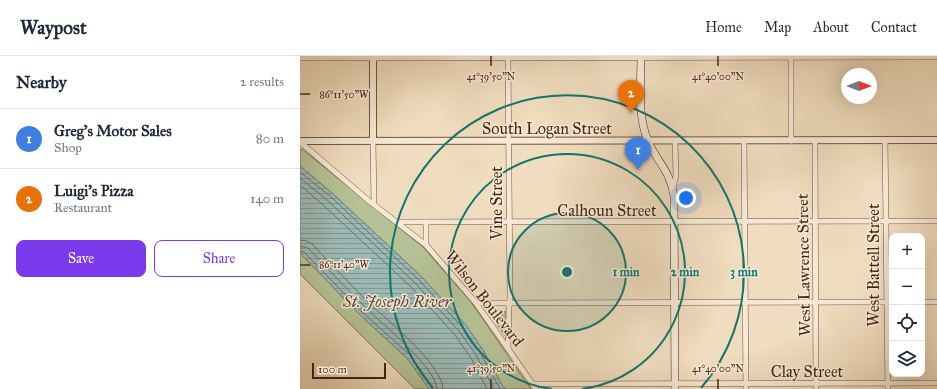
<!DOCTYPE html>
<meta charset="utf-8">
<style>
:root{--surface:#fff;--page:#f2f2f3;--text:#1f2937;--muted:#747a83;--line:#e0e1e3;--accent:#7c3aed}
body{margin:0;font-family:"IM FELL Great Primer",serif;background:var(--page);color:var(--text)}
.controls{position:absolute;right:12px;bottom:12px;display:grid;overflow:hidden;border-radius:8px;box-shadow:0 4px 16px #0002}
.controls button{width:36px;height:36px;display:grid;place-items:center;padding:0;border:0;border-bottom:1px solid var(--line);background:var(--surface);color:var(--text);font:20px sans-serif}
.compass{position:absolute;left:541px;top:12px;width:36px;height:36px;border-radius:50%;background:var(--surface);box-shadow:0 4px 16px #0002;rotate:90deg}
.scale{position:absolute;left:12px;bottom:10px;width:74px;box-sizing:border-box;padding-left:4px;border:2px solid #462612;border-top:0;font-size:11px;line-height:14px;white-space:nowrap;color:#462612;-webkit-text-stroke:3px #f5e8d5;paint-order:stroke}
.you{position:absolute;left:386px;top:142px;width:14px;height:14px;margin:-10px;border:3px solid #fff;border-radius:50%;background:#1a73e8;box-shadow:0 0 0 6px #1a73e833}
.badge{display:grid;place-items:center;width:26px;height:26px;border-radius:50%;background:var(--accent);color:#fff;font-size:13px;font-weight:700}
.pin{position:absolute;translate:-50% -33px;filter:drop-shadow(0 1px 2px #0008)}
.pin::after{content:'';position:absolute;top:21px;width:14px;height:12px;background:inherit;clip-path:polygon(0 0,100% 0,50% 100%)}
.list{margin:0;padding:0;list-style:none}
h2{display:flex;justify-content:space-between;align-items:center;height:52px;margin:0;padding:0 16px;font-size:17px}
h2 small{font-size:13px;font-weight:400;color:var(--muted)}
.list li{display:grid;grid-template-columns:26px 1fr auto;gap:12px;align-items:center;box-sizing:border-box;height:60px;padding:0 16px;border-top:1px solid var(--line)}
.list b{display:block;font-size:15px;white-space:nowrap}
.list p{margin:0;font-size:13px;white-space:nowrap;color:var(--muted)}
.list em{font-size:13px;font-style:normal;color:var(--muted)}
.actions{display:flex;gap:8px;padding:12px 16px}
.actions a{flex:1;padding:9px 0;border:1px solid var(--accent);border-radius:8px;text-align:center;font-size:14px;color:var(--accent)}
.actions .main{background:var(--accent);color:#fff}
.icon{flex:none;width:22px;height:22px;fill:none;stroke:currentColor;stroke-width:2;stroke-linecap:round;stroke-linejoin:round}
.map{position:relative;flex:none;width:637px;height:333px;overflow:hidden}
header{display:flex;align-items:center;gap:24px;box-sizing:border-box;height:56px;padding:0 20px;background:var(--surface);border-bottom:1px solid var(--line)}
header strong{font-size:19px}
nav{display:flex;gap:22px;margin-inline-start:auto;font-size:14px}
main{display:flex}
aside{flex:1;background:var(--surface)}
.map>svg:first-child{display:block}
.grass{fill:url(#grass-tufts);stroke:#7e7454}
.park{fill:#b5c295;stroke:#7e7454}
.water{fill:url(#water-rules);stroke:#797f74}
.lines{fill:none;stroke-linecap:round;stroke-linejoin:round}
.shore{stroke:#707064;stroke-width:1}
.minor-casing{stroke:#70543d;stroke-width:6}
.tertiary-casing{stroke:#70543d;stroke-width:8}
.secondary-casing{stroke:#462612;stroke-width:8}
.minor{stroke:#f5e8d5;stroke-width:5}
.tertiary{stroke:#f5e8d5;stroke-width:6}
.secondary{stroke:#f5e8d5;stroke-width:7}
.ticks{fill:none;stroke:#462612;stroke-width:1.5}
.ring{fill:none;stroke:#0f766e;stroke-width:2}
.labels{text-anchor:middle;stroke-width:3;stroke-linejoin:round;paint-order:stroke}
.street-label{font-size:16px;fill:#462612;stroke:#f5e8d5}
.water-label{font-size:17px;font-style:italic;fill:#5b4b3b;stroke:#f5e8d5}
.ticks-label{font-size:10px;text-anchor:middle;fill:#462612;stroke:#f5e8d5;stroke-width:3;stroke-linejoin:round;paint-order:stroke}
.centre{fill:#0f766e;stroke:#f5e8d5;stroke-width:2}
.ring-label{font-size:12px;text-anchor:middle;font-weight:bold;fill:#0f766e;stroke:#f5e8d5;stroke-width:3;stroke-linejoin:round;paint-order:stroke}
</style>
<header>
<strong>Waypost</strong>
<nav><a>Home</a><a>Map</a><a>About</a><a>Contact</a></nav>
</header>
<main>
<aside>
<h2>Nearby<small>2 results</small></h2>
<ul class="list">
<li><span class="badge" style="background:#3f7fe0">1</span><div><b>Greg's Motor Sales</b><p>Shop</p></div><em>80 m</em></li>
<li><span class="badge" style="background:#e8710a">2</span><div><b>Luigi's Pizza</b><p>Restaurant</p></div><em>140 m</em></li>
</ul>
<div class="actions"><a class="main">Save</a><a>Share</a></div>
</aside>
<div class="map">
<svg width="637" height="333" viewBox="0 0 637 333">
<defs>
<pattern id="grass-tufts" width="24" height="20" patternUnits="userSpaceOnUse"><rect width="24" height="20" fill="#b5c295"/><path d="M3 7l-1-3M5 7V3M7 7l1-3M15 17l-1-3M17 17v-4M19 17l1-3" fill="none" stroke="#959d78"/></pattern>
<pattern id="water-rules" width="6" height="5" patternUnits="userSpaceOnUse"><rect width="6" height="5" fill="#9bbab6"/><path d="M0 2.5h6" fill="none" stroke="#809793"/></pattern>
</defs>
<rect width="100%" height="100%" fill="#f0dcbe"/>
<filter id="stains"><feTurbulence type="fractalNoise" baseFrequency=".005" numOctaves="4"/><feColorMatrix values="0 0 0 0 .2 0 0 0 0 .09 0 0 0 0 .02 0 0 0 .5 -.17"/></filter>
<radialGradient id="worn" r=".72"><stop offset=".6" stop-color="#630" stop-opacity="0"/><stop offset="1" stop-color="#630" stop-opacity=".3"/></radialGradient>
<path class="grass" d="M 192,254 L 206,256 L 206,281 L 188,256 Z"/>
<g class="park">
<path d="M 0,93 L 3,94 L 123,191 L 171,246 L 231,333 L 206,333 L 202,329 L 183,294 L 122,221 L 32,137 L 0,110 Z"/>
<path d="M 0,197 L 60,259 L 107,302 L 129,333 L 115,333 L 0,218 Z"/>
</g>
<path class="water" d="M 0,110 L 32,137 L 122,221 L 166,269 L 183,294 L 202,329 L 206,333 L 129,333 L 107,302 L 60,259 L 0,197 Z"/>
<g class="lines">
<g class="shore">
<path d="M 0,116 L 30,140 L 119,224 L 163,272 L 180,296 L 200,333"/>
<path d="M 0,122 L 26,143 L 115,227 L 159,275 L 176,299 L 194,333"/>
<path d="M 0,129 L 22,148 L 111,231 L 155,279 L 171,302 L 187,333"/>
<path d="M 0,184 L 7,185 L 12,188 C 31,208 50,228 70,248 C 88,265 142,308 143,333"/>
<path d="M 0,190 L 8,192 C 27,212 46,232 65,251 C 82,268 136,311 137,333"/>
<path d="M 0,195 L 4,196 L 62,256 L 110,299 L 127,323 L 132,333"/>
</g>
<defs>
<g id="minor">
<path d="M 208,0 L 210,242 L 209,251 L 208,293"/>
<path d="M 0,2 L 637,1"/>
<path d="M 585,84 L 588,333"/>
<path d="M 73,85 L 74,148"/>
<path d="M 444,85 L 446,333"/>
<path d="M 491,85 L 491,0"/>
<path d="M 515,85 L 516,333"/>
<path d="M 0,86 L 69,145 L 126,189 L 176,247 L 236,333"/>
<path d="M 373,131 L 376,120 L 375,85"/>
<path d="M 98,166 L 637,165"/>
<path d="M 126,189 L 126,166"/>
<path d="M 622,246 L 637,246"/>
<path d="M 176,247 L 592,246"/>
<path d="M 232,328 L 637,327"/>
</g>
<g id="tertiary">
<path d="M 73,0 L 73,85"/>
<path d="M 0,85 L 637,84"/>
</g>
<path id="secondary" d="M 341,0 C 341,28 337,59 348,85 C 357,106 370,114 374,140 L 375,333"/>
</defs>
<use href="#minor" class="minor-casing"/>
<use href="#tertiary" class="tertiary-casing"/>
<use href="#secondary" class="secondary-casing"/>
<use href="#minor" class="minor"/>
<use href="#tertiary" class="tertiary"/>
<use href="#secondary" class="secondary"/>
</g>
<path class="ticks" d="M 191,0 L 191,10M 418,0 L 418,10M 0,38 L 10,38M 0,209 L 10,209M 191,323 L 191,333M 418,323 L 418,333"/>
<circle cx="267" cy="216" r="59" fill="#0f766e" fill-opacity=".12"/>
<g class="ring">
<circle cx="267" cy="216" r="59"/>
<path d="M252 333A118 118 0 1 1 282 333"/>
<path d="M133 332A177 177 0 1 1 401 332"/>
</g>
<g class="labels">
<g class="street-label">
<text x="247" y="78">South Logan Street</text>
<text transform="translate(196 147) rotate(-90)" y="6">Vine Street</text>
<text x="307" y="160">Calhoun Street</text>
<text transform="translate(503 209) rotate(-91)" y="6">West Lawrence Street</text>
<text transform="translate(573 209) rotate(-90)" y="6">West Battell Street</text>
<text transform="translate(185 242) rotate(52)" y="6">Wilson Boulevard</text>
<text x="507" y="321">Clay Street</text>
</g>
<g class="water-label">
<text x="97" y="251">St. Joseph River</text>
</g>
</g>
<g class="ticks-label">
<text x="191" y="24">41°39'50"N</text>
<text x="418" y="24">41°40'00"N</text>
<text x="44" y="42">86°11'50"W</text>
<text x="44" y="212">86°11'40"W</text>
<text x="191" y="316">41°39'50"N</text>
<text x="418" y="316">41°40'00"N</text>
</g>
<circle cx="267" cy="216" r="6" class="centre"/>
<g class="ring-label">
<text x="326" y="220">1 min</text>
<text x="385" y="220">2 min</text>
<text x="444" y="220">3 min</text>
</g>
<rect width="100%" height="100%" filter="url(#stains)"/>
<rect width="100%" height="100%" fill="url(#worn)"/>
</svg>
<div class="controls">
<button>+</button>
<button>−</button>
<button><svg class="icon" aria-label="locate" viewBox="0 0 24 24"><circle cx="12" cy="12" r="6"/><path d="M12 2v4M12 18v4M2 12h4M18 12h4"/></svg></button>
<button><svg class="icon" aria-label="layers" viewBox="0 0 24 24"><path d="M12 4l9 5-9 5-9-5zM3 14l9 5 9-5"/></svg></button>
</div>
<svg class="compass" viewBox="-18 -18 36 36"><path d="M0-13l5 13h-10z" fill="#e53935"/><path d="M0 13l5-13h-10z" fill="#747a83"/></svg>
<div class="scale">100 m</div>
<div class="you"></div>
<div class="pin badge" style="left:338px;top:114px;background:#3f7fe0">1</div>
<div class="pin badge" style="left:331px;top:57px;background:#e8710a">2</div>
</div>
</main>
